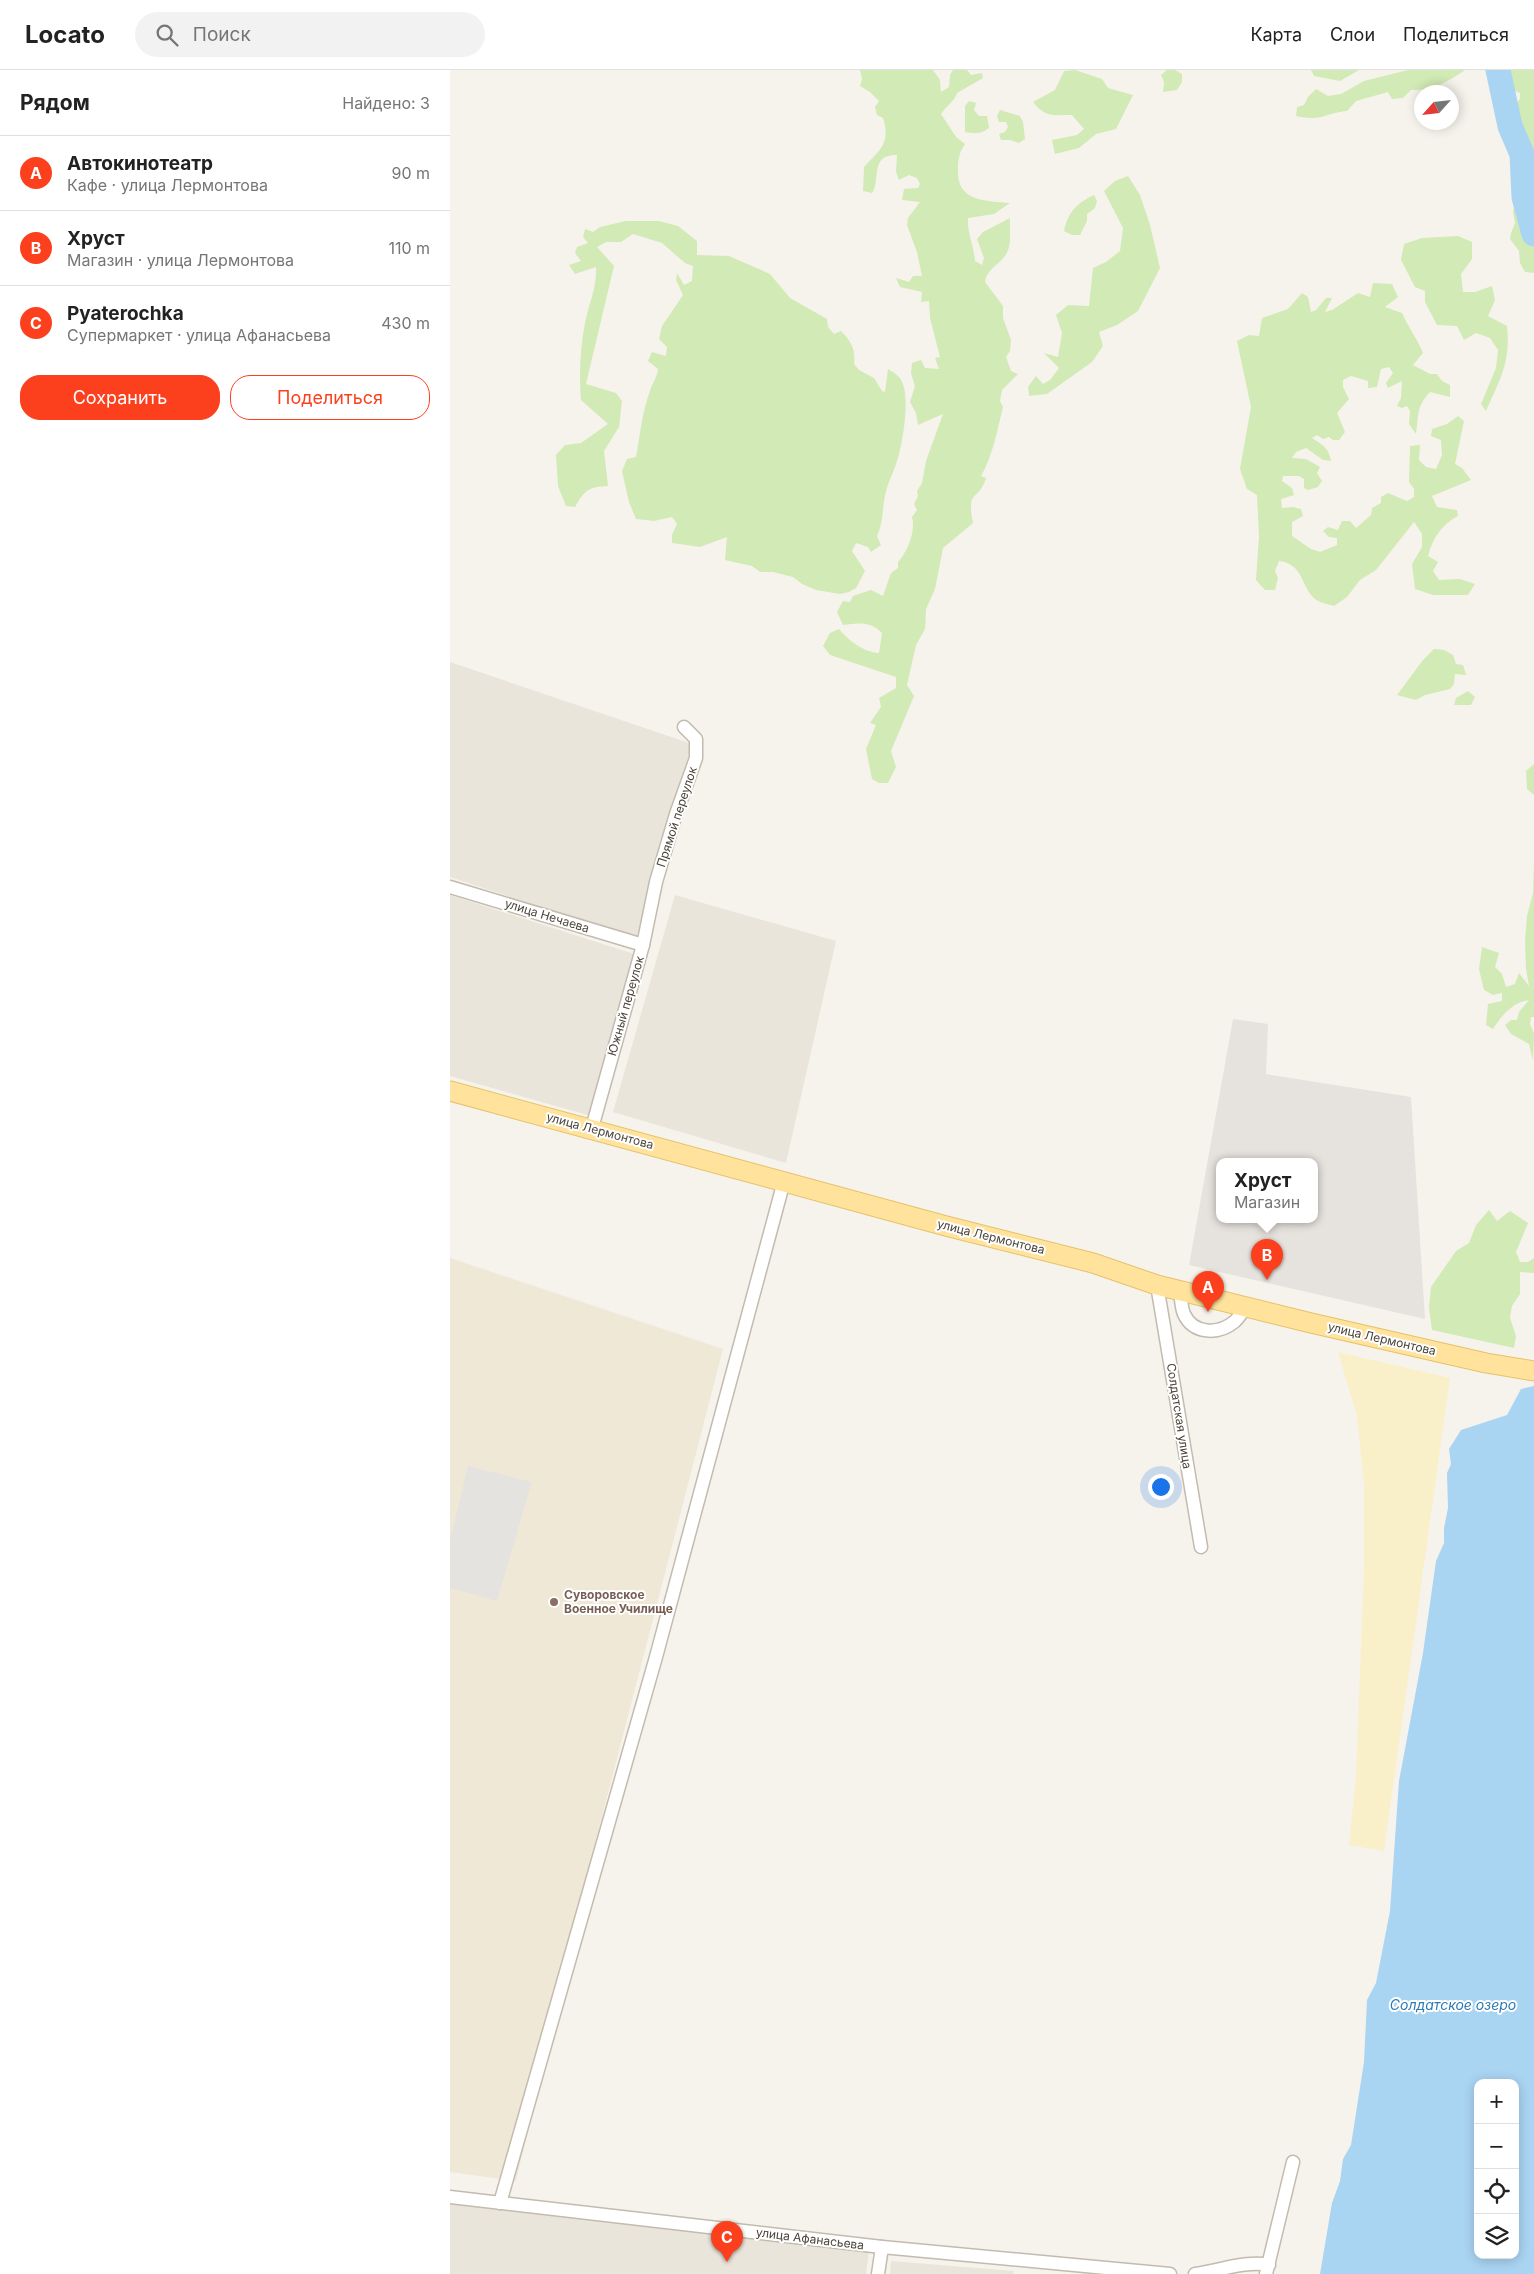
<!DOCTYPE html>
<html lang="ru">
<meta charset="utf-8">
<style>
:root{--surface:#fff;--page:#f2f2f2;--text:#222;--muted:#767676;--line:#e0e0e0;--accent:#fc3f1d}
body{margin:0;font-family:Inter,sans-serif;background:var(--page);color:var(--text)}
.controls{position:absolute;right:15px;bottom:15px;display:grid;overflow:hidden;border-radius:10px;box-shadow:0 2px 12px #0003}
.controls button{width:45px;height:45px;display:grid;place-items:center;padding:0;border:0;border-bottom:1px solid var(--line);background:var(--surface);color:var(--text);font:25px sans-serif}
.compass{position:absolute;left:964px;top:15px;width:45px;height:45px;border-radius:50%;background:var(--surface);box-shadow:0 2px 12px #0003;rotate:243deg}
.you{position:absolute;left:710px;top:1416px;width:18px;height:18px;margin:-12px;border:4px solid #fff;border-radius:50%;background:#1a73e8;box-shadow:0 0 0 8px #1a73e833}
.badge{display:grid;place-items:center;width:32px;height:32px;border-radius:50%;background:var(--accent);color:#fff;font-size:16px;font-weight:700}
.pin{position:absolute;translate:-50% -41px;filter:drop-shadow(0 1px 2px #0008)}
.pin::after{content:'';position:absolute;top:26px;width:18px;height:15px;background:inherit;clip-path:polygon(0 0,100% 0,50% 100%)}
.popup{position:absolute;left:766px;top:1088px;width:102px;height:65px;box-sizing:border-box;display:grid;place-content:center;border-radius:10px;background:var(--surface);filter:drop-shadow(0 1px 4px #0005);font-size:16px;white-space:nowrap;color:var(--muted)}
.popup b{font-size:19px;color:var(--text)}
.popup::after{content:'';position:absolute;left:50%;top:100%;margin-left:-10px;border:10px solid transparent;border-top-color:var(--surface)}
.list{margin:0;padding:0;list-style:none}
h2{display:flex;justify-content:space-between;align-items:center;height:65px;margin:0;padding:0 20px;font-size:21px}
h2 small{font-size:16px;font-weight:400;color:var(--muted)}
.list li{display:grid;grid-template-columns:32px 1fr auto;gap:15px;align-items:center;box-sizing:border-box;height:75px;padding:0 20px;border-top:1px solid var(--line)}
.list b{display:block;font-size:19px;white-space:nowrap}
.list p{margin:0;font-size:16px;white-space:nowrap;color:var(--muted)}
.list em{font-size:16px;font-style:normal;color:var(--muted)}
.actions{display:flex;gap:10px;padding:15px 20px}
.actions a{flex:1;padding:11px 0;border:1px solid var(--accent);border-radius:20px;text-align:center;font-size:18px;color:var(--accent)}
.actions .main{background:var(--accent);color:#fff}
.icon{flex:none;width:28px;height:28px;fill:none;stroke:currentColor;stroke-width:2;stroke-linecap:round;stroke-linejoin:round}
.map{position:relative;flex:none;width:1084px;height:2204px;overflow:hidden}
header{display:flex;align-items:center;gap:30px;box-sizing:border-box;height:70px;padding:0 25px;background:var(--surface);border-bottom:1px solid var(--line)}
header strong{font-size:24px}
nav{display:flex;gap:28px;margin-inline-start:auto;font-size:18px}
.search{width:350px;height:45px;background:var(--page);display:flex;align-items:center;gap:12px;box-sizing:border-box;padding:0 18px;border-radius:28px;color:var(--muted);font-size:19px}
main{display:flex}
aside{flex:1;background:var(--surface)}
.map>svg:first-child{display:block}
.residential{fill:#eae5da}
.industrial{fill:#e6e2dd;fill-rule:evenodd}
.education{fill:#efe8d6}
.green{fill:#d2eab5}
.sand{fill:#f9efc9}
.parking{fill:#e5e3e0}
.water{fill:#a9d4f2;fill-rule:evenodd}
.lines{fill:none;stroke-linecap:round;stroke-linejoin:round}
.river{stroke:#a9d4f2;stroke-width:25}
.minor-casing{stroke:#c2bbae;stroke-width:15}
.primary-casing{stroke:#e6c16a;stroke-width:21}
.minor{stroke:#fff;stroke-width:12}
.primary{stroke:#ffe39c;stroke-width:19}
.education-dot{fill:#8d6e63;stroke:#fff;stroke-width:2}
.labels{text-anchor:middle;stroke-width:4;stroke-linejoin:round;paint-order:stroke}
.street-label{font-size:12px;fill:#4b4439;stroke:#fff}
.education-label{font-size:12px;font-weight:bold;fill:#785e54;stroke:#fff;text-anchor:start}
.water-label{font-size:14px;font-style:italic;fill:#2e7ab2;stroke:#fff}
</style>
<header>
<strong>Locato</strong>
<div class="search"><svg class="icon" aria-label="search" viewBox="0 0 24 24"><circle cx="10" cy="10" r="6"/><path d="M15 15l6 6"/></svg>Поиск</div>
<nav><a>Карта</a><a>Слои</a><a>Поделиться</a></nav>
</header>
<main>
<aside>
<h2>Рядом<small>Найдено: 3</small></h2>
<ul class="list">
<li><span class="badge">A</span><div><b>Автокинотеатр</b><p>Кафе · улица Лермонтова</p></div><em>90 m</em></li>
<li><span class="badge">B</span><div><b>Хруст</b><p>Магазин · улица Лермонтова</p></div><em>110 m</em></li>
<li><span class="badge">C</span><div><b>Pyaterochka</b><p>Супермаркет · улица Афанасьева</p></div><em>430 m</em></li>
</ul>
<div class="actions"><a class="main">Сохранить</a><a>Поделиться</a></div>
</aside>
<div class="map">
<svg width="1084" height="2204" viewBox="0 0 1084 2204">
<rect width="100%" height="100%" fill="#f6f3ec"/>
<g class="residential">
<path d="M 0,592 L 242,674 L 186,868 L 0,807 Z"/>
<path d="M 0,825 L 184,884 L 141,1046 L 0,1006 Z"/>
<path d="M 225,825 L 386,871 L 336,1093 L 163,1042 Z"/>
<path d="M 0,2125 L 420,2174 L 416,2204 L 0,2204 Z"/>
<path d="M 441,2191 L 564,2201 L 563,2204 L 440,2204 Z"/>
</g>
<path class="industrial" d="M 783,949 L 818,954 L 816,1004 L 961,1027 L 975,1249 L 739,1195 ZM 770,1091 L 864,1091 L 864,1149 L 770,1149 Z"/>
<path class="education" d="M 0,1188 L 273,1279 L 142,1785 L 66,2111 L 0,2102 Z"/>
<g class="green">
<path d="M 410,0 L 483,0 L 490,10 L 491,22 L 499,17 L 500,5 L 503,0 L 517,0 L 521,5 L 532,3 L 533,8 L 507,23 C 504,32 496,36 491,44 L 506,67 L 515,74 C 508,84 508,91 508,104 C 509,132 538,131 560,133 L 544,144 L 518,148 C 517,163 524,176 525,191 L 532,195 L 534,188 L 527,169 L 533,162 L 560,148 C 559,161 563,177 554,187 C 547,196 537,199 535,212 L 553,236 L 553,248 L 561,270 L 560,281 L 556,287 L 561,301 L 568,304 L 552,320 L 550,331 L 553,337 C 547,361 543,385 531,406 L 536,408 C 528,433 516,418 523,453 L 493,478 L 485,519 L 476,539 L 475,559 L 466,575 L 457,615 L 464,626 L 441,681 L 446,697 L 438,713 L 429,713 L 422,709 L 416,679 L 426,655 L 420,653 L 431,637 L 429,628 L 446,618 L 446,607 L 380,585 L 373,576 L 380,563 L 389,559 C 398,570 413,582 429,583 L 432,563 C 421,551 408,553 393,555 L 387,542 L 393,531 L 400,532 L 403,526 L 421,520 L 433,526 L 441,503 L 448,498 L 448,492 C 457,482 466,462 462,447 L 467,440 L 464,434 L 468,426 L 467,421 L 472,413 L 476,391 L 493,344 L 468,355 L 466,343 L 460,332 L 465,316 L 461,303 L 462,293 L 471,290 L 475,298 L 489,299 L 485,288 L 490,287 L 480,248 L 479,231 L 471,232 L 472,222 L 450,217 L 446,208 L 459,212 L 463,206 L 472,206 L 467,182 L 457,155 L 458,148 L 470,132 L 452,130 L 454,119 L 468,118 L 470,114 L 467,108 L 459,105 L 449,110 L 446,102 L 447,85 C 419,84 431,111 422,123 L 413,121 L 414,97 C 430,80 441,73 433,48 L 427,45 L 425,37 L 429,31 L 420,22 L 410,16 L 412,9 Z"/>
<path d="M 625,0 L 652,9 L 658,18 L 683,25 L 666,59 L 646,64 L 629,78 L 605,84 L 602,70 L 627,65 L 634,59 L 622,45 C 602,45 596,48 583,32 L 605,20 L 614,1 Z"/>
<path d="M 717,0 L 725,0 L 732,4 L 732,12 L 727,20 L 713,22 L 714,12 L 711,5 Z"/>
<path d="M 861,0 L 909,0 L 890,11 L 864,6 Z"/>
<path d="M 958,0 L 1015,0 C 997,12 983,21 961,20 L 953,28 L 942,29 L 938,22 L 906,31 L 897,41 C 874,43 873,52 846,46 L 847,37 L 854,35 L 858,27 L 866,19 L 878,26 L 891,24 L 914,11 Z"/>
<path d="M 1041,0 L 1084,0 L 1084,94 L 1076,84 L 1074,63 L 1066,57 L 1062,39 L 1070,29 L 1070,23 L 1063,20 Z"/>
<path d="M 519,31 L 526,33 L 524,40 L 529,46 L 537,46 L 539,58 C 531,64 525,64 515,62 L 515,36 Z"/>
<path d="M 550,40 L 570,46 L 573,52 L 575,69 L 569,73 L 560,70 L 551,70 L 549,64 L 555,62 L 558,57 L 556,52 L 549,52 L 547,46 Z"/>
<path d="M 678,106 L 690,125 L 700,155 L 710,198 L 688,241 L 667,255 L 649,262 L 653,276 L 642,292 L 597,324 L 579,326 L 578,317 L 586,306 L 593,314 L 600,310 L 609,298 L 594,283 L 608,287 L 612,263 L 606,245 L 618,235 L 639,236 L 643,198 L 656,192 L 670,181 L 673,158 L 654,121 L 665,111 Z"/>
<path d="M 644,125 L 647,131 L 645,138 L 637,144 L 637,151 L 630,165 L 622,165 L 614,161 C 618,142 627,133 644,125 Z"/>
<path d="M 1064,137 L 1074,139 L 1084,157 L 1084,203 L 1075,202 L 1070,193 L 1069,181 L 1060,169 L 1061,163 L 1065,153 L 1063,142 Z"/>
<path d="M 176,151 L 209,151 L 228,156 L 247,171 L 247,185 L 279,186 L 320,204 L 340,228 L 377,249 L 378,257 L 384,264 L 391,261 C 401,271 406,280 404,294 L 409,300 L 424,308 L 432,321 L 435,322 L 438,299 C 443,302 450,306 452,312 C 460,328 453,371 448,388 C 445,399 439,410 436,421 C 432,436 434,451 427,466 L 431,475 L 421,482 L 418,477 L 406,473 L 402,481 L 415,501 L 406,518 L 399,522 L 390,524 L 366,520 L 352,514 L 343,507 L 323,502 L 310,502 L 302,496 L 275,490 L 277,467 L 250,477 L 222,473 L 222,465 L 227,454 L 222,447 L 204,451 L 186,449 L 179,432 L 172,401 L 177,389 L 186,387 C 190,365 192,342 200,321 C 202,313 207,308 208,299 L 198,291 L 202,282 L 216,286 L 217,277 L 209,269 L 212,256 L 233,225 L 226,210 L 227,203 L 234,215 L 242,211 L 243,196 L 235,193 L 212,173 L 183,164 L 171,172 L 156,172 L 147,177 L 164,196 L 136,314 L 166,323 L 172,331 L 169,357 L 154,381 L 158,416 C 138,417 135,420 125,437 L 116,436 L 108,416 L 106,385 L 115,375 L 131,373 L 158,354 L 131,330 C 129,306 130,278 135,253 C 139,233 147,218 146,197 L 125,204 L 119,195 L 131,191 L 125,183 L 127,177 L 138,173 L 133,167 L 135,159 L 143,162 L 150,157 Z"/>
<path d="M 1008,166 L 1022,172 L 1022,189 L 1011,204 L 1013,222 L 1025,222 L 1042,216 L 1045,230 L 1038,246 L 1057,256 C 1061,292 1050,309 1036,341 L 1031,334 L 1046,298 L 1048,280 L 1040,268 L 1026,263 L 1014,270 L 1007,256 L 987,255 L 975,232 L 975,221 L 965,217 L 951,190 L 954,174 L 972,168 Z"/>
<path d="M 923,213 L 942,214 L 948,227 L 935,237 L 952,243 C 958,257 967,268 973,283 L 963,295 L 980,304 L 987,304 L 992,311 L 1000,315 L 1000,327 L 980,322 C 966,337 969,345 966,364 L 959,354 L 960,341 L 957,336 L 952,338 L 947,336 L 951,328 L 952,311 L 938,318 L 936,313 L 943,303 L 939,297 L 931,299 L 927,317 L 918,318 L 918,311 L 901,306 L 893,310 L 893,317 L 899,329 L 887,343 L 895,362 L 889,370 L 883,370 L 879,367 L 873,369 L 867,365 L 862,368 C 873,375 879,378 881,391 L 873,390 L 856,378 L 846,382 L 842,388 L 856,389 L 870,397 L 867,403 L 872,411 L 868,417 L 858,420 L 854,418 L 854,409 L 849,406 L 833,406 L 832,411 L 842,418 L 844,425 L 831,429 L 832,438 L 843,437 L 851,439 L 853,446 L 842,452 L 842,466 L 861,479 L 870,482 L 887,475 L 887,468 L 879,467 L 873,461 L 878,457 L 888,460 L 892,451 L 900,451 L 906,458 L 921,445 L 922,438 L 931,433 L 931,427 L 938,423 L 957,431 L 964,427 L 964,419 L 959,412 L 960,376 L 970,375 L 969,390 L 976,397 L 986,399 L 992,385 L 991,370 L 981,366 L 982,359 L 997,354 L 1008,346 L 1014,351 L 1005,394 L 1012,398 L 1021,410 L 982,426 L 987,437 L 1007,440 L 1008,446 C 992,454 982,469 978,486 L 988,492 L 983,501 L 989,510 L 1010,509 L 1025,514 L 1018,525 L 983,525 L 965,519 L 962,494 L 972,477 L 972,464 L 964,452 L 926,500 L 910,510 L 897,527 L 884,536 C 878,534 870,533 865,529 C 850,516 854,494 829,491 L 825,501 L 828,508 L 825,520 L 815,520 L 806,510 L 809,467 L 807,425 L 797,419 L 790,399 L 801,337 L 787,271 L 799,265 L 809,266 L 812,248 L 838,239 L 852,223 L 858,227 L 861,242 L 866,240 L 876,228 L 882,228 L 875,242 L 882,240 L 908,223 L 920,227 Z"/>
<path d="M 984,579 L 994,580 L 1003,585 L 1006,594 L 1013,595 L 1016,605 L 1005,604 L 1004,614 L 1000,619 L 975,625 L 966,630 L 947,625 L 973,590 Z"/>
<path d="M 1018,621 L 1025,627 L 1021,635 L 1004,635 L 1006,628 Z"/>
<path d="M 1084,694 L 1084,725 L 1077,719 L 1076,701 Z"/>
<path d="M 1084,793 L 1084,947 L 1081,947 L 1080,954 L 1084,963 L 1083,991 L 1079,974 L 1061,964 L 1055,955 L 1061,950 L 1067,950 L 1069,942 L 1079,930 C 1063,932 1051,946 1043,959 L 1036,955 L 1038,934 L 1052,931 L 1052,923 L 1043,925 L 1034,920 L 1029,899 L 1032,877 L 1049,883 L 1045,897 L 1052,904 L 1056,917 L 1065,914 L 1069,903 L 1079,916 L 1076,899 L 1075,871 L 1077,846 L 1083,823 Z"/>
<path d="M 1039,1140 L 1047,1151 L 1060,1141 L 1078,1153 L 1066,1182 L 1070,1192 L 1078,1192 L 1084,1188 L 1084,1203 L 1070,1202 L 1070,1224 L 1062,1236 L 1060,1248 L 1066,1266 L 1064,1278 L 982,1260 L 979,1238 L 981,1217 L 1006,1181 L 1019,1173 L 1026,1155 Z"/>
</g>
<path class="sand" d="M 888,1282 L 1000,1308 L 934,1781 L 899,1775 L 906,1706 L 914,1497 L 914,1414 L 907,1346 Z"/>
<path class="parking" d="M 18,1396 L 82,1412 L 47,1531 L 0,1518 L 0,1470 Z"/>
<path class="water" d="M 1084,1316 L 1084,2204 L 870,2204 L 882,2133 L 890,2111 L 893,2089 L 901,2075 L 914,1992 L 917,1930 L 926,1913 L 940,1841 L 949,1711 L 973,1583 L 986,1491 L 994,1473 L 994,1458 L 998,1438 L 997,1403 L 1001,1394 L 999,1379 L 1011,1360 L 1057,1345 L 1071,1319 ZM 1028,2013 L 1065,2013 L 1065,2185 L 1028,2185 Z"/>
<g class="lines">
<path class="river" d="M 1048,0 L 1060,56 L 1072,84 L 1074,127 L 1084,164"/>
<defs>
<g id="minor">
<path d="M 0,817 L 193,875"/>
<path d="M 142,1058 L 193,875 L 206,812 L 226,744 L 246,688 L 246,669 L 234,657"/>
<path d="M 707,1215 L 751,1477"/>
<path d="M 730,1220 C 731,1227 731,1237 734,1244 C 743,1264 768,1265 784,1252 C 789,1248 792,1242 796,1237"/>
<path d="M 0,2127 L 432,2177 L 720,2204"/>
<path d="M 50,2133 L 206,1587 L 334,1111"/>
<path d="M 428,2204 L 432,2177"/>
<path d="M 745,2204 C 768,2201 797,2190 819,2195"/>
<path d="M 816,2204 L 843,2092"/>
</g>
<path id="primary" d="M 0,1021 L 496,1156 L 643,1193 L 707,1215 L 861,1253 L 1036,1293 L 1084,1301"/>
</defs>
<use href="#minor" class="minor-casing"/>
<use href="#primary" class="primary-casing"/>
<use href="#minor" class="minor"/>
<use href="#primary" class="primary"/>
</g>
<circle class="education-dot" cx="104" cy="1532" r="5"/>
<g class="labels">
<g class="street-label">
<text transform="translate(227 747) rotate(-72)" y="4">Прямой переулок</text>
<text transform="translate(97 846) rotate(17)" y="4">улица Нечаева</text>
<text transform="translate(176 936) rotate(-74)" y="4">Южный переулок</text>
<text transform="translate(150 1061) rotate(15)" y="4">улица Лермонтова</text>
<text transform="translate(541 1167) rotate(14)" y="4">улица Лермонтова</text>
<text transform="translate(932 1269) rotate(13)" y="4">улица Лермонтова</text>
<text transform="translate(729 1346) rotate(81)" y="4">Солдатская улица</text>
<text transform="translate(360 2169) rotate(7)" y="4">улица Афанасьева</text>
</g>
<g class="education-label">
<text x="114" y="1529">Суворовское<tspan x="114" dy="14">Военное Училище</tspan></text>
</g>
<g class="water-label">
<text x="1003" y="1940">Солдатское озеро</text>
</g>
</g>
</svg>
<div class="controls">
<button>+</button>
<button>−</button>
<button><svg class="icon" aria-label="locate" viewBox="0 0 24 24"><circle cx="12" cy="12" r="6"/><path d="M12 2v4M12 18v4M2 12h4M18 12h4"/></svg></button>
<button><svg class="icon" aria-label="layers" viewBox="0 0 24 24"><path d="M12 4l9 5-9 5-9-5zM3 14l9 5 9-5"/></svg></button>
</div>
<svg class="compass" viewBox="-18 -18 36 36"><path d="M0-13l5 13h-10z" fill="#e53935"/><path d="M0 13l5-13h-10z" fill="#767676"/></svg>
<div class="you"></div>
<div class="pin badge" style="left:758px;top:1242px">A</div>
<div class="pin badge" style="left:817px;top:1210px">B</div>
<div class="popup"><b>Хруст</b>Магазин</div>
<div class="pin badge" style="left:277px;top:2192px">C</div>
</div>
</main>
